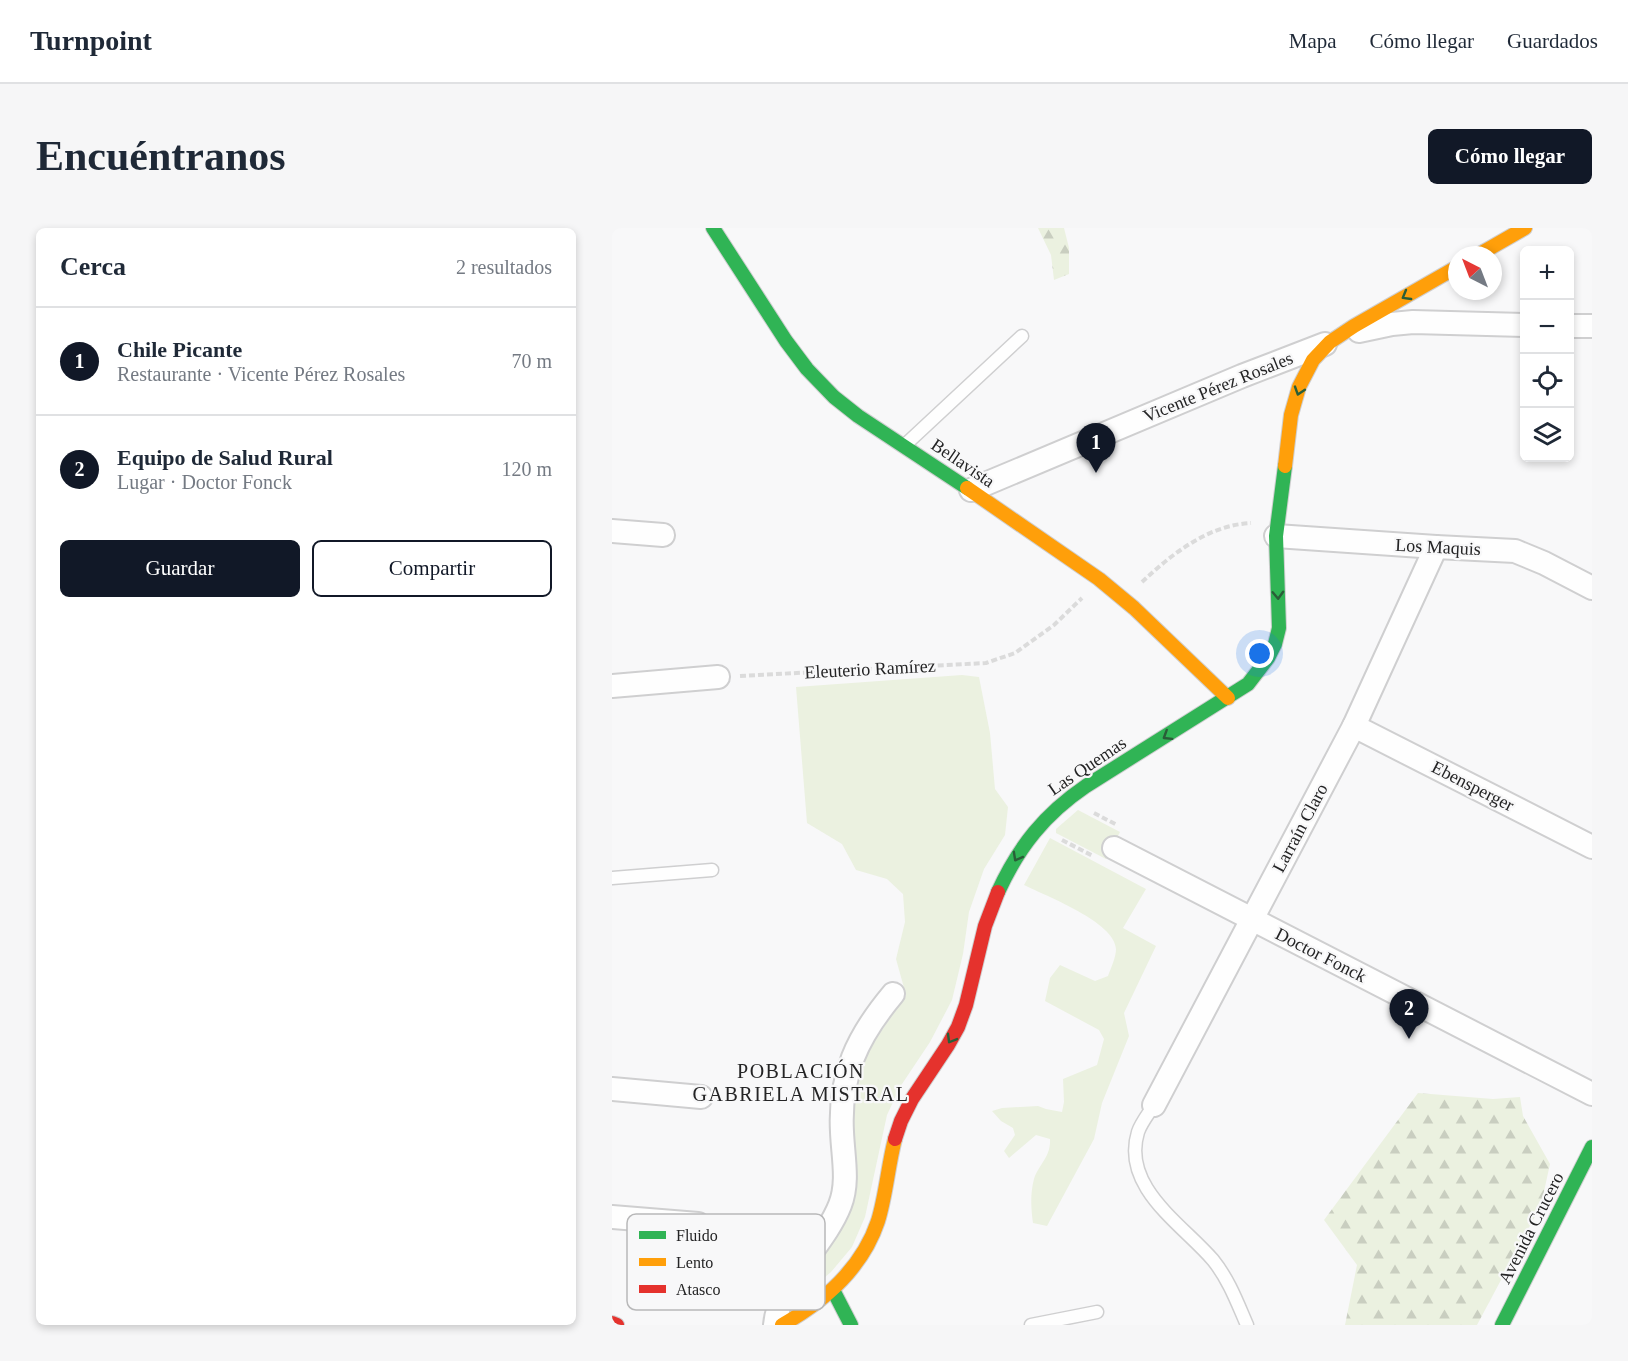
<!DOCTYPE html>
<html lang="es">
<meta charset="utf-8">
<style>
:root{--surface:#fff;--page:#f6f6f7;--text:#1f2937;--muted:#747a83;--line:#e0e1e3;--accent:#111827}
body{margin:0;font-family:"Times New Roman",serif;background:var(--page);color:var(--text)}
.controls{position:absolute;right:18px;top:18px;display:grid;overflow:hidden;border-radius:9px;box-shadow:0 3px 9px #0003}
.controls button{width:54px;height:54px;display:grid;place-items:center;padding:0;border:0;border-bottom:2px solid var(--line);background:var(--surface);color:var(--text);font:30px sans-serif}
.compass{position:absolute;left:836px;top:18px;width:54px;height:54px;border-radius:50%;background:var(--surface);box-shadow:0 3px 9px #0003;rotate:318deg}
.you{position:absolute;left:648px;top:426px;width:21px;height:21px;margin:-15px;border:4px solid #fff;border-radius:50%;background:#1a73e8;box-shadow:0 0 0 9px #1a73e833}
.badge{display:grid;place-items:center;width:39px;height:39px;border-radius:50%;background:var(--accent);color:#fff;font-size:20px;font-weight:700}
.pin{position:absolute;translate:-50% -50px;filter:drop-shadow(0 2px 3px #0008)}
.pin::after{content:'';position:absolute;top:32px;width:21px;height:18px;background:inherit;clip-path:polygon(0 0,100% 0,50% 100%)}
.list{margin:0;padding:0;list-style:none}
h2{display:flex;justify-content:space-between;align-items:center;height:78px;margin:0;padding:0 24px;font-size:26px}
h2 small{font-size:20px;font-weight:400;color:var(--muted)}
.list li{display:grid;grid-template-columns:39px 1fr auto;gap:18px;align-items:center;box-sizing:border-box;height:108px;padding:0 24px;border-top:2px solid var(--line)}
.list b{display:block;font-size:22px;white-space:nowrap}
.list p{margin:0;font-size:20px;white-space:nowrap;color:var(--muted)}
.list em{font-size:20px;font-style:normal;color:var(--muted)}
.actions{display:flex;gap:12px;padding:18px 24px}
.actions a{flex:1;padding:14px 0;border:2px solid var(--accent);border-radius:9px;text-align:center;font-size:21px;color:var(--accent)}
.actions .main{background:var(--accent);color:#fff}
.icon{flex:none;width:33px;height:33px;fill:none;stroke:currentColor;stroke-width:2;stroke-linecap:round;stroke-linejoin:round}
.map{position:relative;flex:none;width:980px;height:1097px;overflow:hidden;border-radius:9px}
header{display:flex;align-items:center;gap:36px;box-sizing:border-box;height:84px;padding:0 30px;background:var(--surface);border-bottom:2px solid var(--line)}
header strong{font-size:28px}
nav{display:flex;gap:33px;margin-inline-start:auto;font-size:21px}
.intro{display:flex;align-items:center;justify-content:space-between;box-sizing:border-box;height:144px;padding:0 36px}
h1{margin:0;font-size:42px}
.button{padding:15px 27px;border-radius:9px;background:var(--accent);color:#fff;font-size:21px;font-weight:700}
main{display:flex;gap:36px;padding:0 36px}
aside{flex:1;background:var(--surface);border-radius:9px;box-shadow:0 3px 9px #0003}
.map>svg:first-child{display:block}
.grass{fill:#ebf1e0}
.forest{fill:url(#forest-firs)}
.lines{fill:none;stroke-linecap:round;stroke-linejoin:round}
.lane-casing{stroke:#cfcfd0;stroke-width:15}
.street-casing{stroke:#cfcfd0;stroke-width:26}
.fast-casing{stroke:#cfcfd0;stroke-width:16}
.slow-casing{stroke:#cfcfd0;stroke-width:16}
.jam-casing{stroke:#cfcfd0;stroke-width:16}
.path{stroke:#dbdbdb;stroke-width:4;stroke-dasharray:6 3;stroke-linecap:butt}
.lane{stroke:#fefefe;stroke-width:12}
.street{stroke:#fefefe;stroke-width:22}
.fast{stroke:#30b455;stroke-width:14}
.slow{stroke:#ff9f0a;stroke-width:14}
.jam{stroke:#e5322d;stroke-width:14}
.oneway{stroke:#295e38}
.labels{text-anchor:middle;stroke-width:4.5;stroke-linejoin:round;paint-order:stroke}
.street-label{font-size:18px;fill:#242425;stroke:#f8f8f9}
.neighbourhood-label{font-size:20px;letter-spacing:1.5px;fill:#242425;stroke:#f8f8f9}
.key{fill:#f8f8f9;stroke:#b8b8b9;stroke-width:1.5}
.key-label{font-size:16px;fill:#242425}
</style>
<header>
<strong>Turnpoint</strong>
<nav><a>Mapa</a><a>Cómo llegar</a><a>Guardados</a></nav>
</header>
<div class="intro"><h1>Encuéntranos</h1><a class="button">Cómo llegar</a></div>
<main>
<aside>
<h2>Cerca<small>2 resultados</small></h2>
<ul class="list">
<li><span class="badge">1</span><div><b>Chile Picante</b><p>Restaurante · Vicente Pérez Rosales</p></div><em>70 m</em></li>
<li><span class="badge">2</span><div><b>Equipo de Salud Rural</b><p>Lugar · Doctor Fonck</p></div><em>120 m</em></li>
</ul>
<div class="actions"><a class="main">Guardar</a><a>Compartir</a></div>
</aside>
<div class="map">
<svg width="980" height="1097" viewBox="0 0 980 1097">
<defs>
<pattern id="forest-firs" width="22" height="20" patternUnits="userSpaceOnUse" patternTransform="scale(1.5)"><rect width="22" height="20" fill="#ebf1e0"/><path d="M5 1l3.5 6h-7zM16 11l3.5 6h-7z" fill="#c9cec0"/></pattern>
</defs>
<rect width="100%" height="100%" fill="#f8f8f9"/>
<g class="grass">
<path d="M 350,447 L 367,449 L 378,505 L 383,561 L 396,579 L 393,607 L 372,641 L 357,684 L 351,726 L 340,772 L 318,814 L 288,859 L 275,887 L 253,989 L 240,1019 L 219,1044 L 183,1074 L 181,1068 L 196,1040 L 231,998 L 243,965 L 240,923 L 243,876 L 249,840 L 262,814 L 294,767 L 284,731 L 293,694 L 291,666 L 275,651 L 244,642 L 230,616 L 195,595 L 184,459 Z"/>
<path d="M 466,582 L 508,604 L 494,631 L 444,605 L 444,601 Z"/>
<path d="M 438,610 L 534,661 L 511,700 L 544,718 L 512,785 L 517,808 L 490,875 L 482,911 L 435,998 L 421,995 C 419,981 418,966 422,951 C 427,936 439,929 438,911 L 424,907 L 397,930 L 392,923 L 403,907 L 401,900 L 389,893 L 380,883 L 390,880 L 426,878 L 434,881 L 450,884 L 452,874 L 451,851 L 485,837 L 492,811 L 487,802 L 433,773 L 438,750 L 448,737 L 483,753 L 496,748 C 499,740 504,729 504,721 C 503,694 434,668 412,657 Z"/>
</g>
<g class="forest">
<path d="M 426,0 L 452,0 L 457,20 L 457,46 L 442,52 L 439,27 Z"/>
<path d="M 806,865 L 881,871 L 908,869 L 911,888 L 938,936 L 929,977 L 865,1097 L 733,1097 L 745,1037 L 712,992 Z"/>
</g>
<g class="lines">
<defs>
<g id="lane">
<path d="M 293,217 L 410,108"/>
<path d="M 0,650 L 100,642"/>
<path d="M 542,877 C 537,885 529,895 526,904 C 509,959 570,996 601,1032 C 617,1052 625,1074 635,1097"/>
<path d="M 419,1097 L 485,1084"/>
</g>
<g id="street">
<path d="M 957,98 L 980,98"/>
<path d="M 747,103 L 780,96 L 801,94 L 912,97"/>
<path d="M 359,262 L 630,148 L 713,116"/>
<path d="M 0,303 L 51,307"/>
<path d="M 664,308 L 824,319 L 903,323 L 932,335 L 980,360"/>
<path d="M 0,458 L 106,449"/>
<path d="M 742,498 L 980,619"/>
<path d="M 502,620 L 980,866"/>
<path d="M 0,861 L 89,869"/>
<path d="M 542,877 L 742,498 L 824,319"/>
<path d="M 0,989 L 86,996"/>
<path d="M 163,1097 C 167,1053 212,1018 228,977 C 237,954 231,929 230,904 C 227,847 245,809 281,766"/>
</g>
<g id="fast">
<path d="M 101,0 L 174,113 L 195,141 L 222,169 L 246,188 L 355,260"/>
<path d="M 386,664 C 407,618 433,586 474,558 L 636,456 L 656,430 L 663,416 L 667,400 L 664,308 L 673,238"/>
<path d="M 221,1062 L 239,1097"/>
<path d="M 890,1097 L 980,919"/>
</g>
<g id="slow">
<path d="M 866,27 L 913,0"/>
<path d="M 673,238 L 679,187 L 687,159 L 701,132 L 718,114 L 742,98 L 845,39"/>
<path d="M 355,260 L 487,351 L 522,380 L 616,470"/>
<path d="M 170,1097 C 213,1073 250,1041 266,993 C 274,967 276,938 283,911"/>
</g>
<g id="jam">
<path d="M 283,911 L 289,893 L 300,871 L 336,817 L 346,799 L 354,777 L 373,698 L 386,664"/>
<path d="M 0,1095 L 5,1097"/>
</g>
</defs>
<use href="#lane" class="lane-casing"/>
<use href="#street" class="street-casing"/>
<use href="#fast" class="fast-casing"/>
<use href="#slow" class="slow-casing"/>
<use href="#jam" class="jam-casing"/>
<g class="path">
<path d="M 530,354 C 560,326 596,297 639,295"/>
<path d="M 128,448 L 374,435 L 403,425 L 442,397 L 470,370"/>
<path d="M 482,585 L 505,597"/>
<path d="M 450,612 L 481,628"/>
</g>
<use href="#lane" class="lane"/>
<use href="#street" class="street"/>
<use href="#fast" class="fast"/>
<use href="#slow" class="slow"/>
<use href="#jam" class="jam"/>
</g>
<defs><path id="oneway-chevron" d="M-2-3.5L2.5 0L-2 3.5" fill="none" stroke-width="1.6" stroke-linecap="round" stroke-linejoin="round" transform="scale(1.5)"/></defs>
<g class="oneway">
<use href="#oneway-chevron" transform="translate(794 68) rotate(150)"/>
<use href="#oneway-chevron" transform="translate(687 163) rotate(108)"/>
<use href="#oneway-chevron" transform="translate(666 367) rotate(88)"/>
<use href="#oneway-chevron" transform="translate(555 508) rotate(148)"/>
<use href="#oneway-chevron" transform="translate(405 629) rotate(119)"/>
<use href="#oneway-chevron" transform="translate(339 811) rotate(120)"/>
</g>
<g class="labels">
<g class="street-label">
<text transform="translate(606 159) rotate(-22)" y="6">Vicente Pérez Rosales</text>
<text transform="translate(351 235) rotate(34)" y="6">Bellavista</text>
<text transform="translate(826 319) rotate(3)" y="6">Los Maquis</text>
<text transform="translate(258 441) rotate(-3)" y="6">Eleuterio Ramírez</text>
<text transform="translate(475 538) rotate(-34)" y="6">Las Quemas</text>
<text transform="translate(861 558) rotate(27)" y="6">Ebensperger</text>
<text transform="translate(688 600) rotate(-62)" y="6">Larraín Claro</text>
<text transform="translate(709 727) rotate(27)" y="6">Doctor Fonck</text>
<text transform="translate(919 1000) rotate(-63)" y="6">Avenida Crucero</text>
</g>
<g class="neighbourhood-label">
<text x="189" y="850">POBLACIÓN<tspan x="189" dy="23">GABRIELA MISTRAL</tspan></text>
</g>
</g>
<rect x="15" y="986" width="198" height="96" rx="9" class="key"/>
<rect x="27" y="1003" width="27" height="8" fill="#30b455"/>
<rect x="27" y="1030" width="27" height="8" fill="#ff9f0a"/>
<rect x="27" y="1057" width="27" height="8" fill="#e5322d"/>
<g class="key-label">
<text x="64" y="1013">Fluido</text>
<text x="64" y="1040">Lento</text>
<text x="64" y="1067">Atasco</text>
</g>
</svg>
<div class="controls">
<button>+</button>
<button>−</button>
<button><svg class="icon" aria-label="locate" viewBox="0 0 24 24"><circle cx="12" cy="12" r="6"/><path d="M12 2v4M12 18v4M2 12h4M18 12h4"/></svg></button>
<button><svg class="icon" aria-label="layers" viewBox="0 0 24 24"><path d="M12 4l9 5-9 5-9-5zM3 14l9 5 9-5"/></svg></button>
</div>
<svg class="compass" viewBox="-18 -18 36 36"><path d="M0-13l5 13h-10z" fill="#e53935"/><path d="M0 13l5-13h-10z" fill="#747a83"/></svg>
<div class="you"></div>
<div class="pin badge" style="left:484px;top:245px">1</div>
<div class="pin badge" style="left:797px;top:811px">2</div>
</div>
</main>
